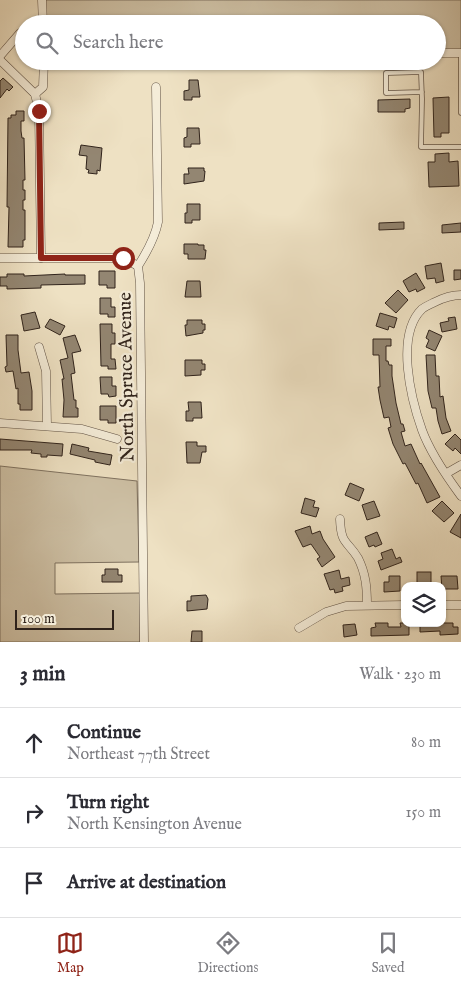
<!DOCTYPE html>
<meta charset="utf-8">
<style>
:root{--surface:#fff;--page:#f7f7f7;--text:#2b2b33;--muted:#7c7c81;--line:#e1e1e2;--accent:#8f2418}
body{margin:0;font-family:"IM FELL English",serif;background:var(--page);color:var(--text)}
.controls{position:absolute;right:15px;bottom:15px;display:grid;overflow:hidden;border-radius:10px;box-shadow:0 1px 4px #0004}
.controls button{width:45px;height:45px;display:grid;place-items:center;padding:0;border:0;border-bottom:1px solid var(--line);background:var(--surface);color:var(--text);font:25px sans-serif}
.scale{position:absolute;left:15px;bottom:12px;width:99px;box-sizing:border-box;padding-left:5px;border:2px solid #30231b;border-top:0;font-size:14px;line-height:18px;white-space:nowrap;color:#30231b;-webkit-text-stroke:4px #f4ecd8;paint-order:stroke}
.stop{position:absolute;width:15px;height:15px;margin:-11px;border:4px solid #8f2418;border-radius:50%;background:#fff}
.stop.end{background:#8f2418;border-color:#fff;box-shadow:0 1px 5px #0008}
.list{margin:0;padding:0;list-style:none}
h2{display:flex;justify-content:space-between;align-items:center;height:65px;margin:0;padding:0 20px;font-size:21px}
h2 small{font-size:16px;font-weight:400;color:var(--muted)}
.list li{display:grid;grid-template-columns:32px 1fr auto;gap:15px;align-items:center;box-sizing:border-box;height:70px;padding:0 20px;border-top:1px solid var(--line)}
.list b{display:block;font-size:19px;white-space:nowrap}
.list p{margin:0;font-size:16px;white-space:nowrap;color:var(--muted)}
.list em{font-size:16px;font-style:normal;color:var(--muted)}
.icon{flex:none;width:28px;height:28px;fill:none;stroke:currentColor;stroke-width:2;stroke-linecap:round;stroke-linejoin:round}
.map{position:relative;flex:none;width:461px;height:642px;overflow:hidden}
.search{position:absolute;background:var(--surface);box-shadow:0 1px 4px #0004;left:15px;right:15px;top:15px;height:55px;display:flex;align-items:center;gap:12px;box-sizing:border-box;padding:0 18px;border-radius:28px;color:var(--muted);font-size:19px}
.sheet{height:275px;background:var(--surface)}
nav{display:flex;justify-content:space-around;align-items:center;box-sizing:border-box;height:70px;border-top:1px solid var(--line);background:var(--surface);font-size:14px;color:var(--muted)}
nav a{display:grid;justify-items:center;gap:2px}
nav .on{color:var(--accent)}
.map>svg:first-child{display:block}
.green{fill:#cec1a6;stroke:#7f7260}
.building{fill:#938672;stroke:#30231b}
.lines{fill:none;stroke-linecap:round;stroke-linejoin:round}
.lane-casing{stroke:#605245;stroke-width:5.5}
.street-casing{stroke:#605245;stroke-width:9}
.lane{stroke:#f4ecd8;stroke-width:4}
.street{stroke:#f4ecd8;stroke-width:8}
.route{stroke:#8f2418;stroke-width:6}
.labels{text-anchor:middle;stroke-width:4.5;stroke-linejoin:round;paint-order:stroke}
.street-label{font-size:19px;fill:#30231b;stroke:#f4ecd8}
</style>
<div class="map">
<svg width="461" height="642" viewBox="0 0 461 642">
<rect width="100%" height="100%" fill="#eee1c3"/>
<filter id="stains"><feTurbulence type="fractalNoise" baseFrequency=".004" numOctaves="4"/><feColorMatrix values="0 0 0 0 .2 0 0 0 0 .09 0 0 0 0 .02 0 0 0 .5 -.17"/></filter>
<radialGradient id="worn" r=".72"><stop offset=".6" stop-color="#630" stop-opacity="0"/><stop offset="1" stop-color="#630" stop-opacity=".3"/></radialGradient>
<g class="green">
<path d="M 44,0 L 461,0 L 461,50 L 437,50 L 437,24 L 44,24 Z"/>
<path d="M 0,466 L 137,481 L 139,562 L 55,563 L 55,594 L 140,593 L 140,642 L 0,642 Z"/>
</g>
<g class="building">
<path d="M 3,78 L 13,87 L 9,91 L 7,89 L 0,98 L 0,81 Z"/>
<path d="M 189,80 L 198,80 L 200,97 L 192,97 L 192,100 L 184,100 L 184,91 L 189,90 Z"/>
<path d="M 449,97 L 449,133 L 441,133 L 441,137 L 434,137 L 433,98 Z"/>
<path d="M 410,99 L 410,108 L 405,109 L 405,112 L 378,112 L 378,100 Z"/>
<path d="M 16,111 L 24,111 L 24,121 L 21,121 L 21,131 L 22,138 L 24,138 L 25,180 L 23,180 L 23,190 L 25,190 L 25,200 L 23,200 L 23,210 L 25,210 L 25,240 L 23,240 L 23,247 L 8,247 L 9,207 L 7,207 L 8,118 L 11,118 L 11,115 L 16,115 Z"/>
<path d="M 187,128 L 199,128 L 200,144 L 191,144 L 191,147 L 184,147 L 184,138 L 187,137 Z"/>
<path d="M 81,145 L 102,148 L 100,171 L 97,170 L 97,174 L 88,173 L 89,170 L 86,169 L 87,156 L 79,155 Z"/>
<path d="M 449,153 L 449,162 L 458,161 L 459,186 L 429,187 L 428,162 L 435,162 L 435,154 Z"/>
<path d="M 188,168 L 204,168 L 204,171 L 205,171 L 204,181 L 184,184 L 184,174 L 189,174 Z"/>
<path d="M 187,204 L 200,204 L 200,220 L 192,220 L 192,223 L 185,223 L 185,213 L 187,213 Z"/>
<path d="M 404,222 L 404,229 L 379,230 L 379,223 Z"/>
<path d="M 461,223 L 461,232 L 442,233 L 442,225 Z"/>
<path d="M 184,244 L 198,244 L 198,245 L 204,245 L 204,250 L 206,250 L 205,259 L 188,259 L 188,254 L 184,254 Z"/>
<path d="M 441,263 L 444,281 L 436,283 L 435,278 L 427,279 L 425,266 Z"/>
<path d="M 454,270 L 461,270 L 461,279 L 454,280 Z"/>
<path d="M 99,271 L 115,271 L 115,288 L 107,288 L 107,285 L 99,285 Z"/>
<path d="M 416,273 L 425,288 L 417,292 L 416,289 L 409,292 L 403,281 Z"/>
<path d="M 7,274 L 24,274 L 24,276 L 65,274 L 65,275 L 85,275 L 85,284 L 41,285 L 41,288 L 7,289 L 7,286 L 0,286 L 0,277 L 7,277 Z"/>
<path d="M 187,281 L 200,281 L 201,297 L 185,297 Z"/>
<path d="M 398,290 L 408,300 L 396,313 L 385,303 Z"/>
<path d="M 100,298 L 111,298 L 111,307 L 115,307 L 115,317 L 108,317 L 108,314 L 100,314 Z"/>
<path d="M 35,312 L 40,328 L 24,331 L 21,315 Z"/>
<path d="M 380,313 L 397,318 L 394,328 L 389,326 L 388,330 L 376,326 Z"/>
<path d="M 455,317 L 457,329 L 442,332 L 440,323 L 449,321 L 448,318 Z"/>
<path d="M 50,319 L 65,326 L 60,335 L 45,327 Z"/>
<path d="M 187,320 L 202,320 L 202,324 L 205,324 L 205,330 L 203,330 L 203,333 L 186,336 L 185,325 L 187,325 Z"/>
<path d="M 100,324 L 112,324 L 112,333 L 115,333 L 115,344 L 111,344 L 111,359 L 115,359 L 116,369 L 108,369 L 108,366 L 101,366 Z"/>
<path d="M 429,330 L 442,336 L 435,351 L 426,347 L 429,340 L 426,338 Z"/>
<path d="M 6,335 L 18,335 L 18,350 L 21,373 L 29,372 L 32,391 L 32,410 L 20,410 L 20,404 L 18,404 L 18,388 L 16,389 L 13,371 L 6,372 L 5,367 L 7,366 Z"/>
<path d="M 75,335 L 81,351 L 72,353 L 75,373 L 71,374 L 74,400 L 76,400 L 76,408 L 78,408 L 78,417 L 63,417 L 64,400 L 62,379 L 64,379 L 60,360 L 68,358 L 63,338 Z"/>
<path d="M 373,339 L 391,339 L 391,346 L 386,346 L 386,361 L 388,361 L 389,365 L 392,365 L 392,376 L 396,403 L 401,424 L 403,424 L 405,431 L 401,432 L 405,446 L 411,444 L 420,464 L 421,463 L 440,497 L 427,503 L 418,483 L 416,484 L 405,463 L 403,464 L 393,444 L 388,428 L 391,427 L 389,417 L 384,418 L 380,400 L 378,387 L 380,387 L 379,355 L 373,355 Z"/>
<path d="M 426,355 L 435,355 L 436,376 L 439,376 L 440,397 L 443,396 L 446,418 L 451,431 L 442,434 L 438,421 L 436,408 L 432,408 L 428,391 Z"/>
<path d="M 185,360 L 202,360 L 202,364 L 205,364 L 205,370 L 201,370 L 201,375 L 185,376 Z"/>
<path d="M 100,377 L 112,377 L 112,386 L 116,386 L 116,396 L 109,397 L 108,394 L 101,394 Z"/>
<path d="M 188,402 L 201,402 L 202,418 L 193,418 L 193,421 L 186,421 L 186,411 L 189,411 Z"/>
<path d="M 100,406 L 116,406 L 116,423 L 108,423 L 108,420 L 100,420 Z"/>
<path d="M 455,434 L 461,440 L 461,454 L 455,448 L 453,451 L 445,444 Z"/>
<path d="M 0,439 L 63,444 L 62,456 L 47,455 L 47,457 L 41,457 L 41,454 L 31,453 L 32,450 L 0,450 Z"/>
<path d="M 186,442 L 197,442 L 197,446 L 206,446 L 206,452 L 202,452 L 200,463 L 187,463 Z"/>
<path d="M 72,444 L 89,448 L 88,451 L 112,455 L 110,465 L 95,462 L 95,460 L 70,454 Z"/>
<path d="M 350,483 L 364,489 L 359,501 L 345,495 Z"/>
<path d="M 305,498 L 315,501 L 313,507 L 319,508 L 316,517 L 301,513 Z"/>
<path d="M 374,501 L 380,516 L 367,520 L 362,505 Z"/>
<path d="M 442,501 L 454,513 L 444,522 L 432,511 Z"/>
<path d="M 461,514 L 461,538 L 450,532 Z"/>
<path d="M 310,526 L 312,534 L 320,531 L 323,539 L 335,557 L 322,567 L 317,559 L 320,557 L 311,544 L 303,547 L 295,531 Z"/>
<path d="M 377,532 L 382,544 L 375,547 L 374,545 L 369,547 L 365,537 Z"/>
<path d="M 392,549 L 396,559 L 400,557 L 402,562 L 381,570 L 378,561 L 383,559 L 381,553 Z"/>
<path d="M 105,569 L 118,569 L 118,575 L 122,575 L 122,582 L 102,582 L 102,575 L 105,575 Z"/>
<path d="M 339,570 L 341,579 L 349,577 L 350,585 L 342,587 L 343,591 L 335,593 L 334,589 L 330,590 L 324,574 Z"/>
<rect x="417" y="572" width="14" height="14"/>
<path d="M 389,576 L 400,576 L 400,591 L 384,592 L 384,582 L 389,582 Z"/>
<path d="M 441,576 L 457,576 L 458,589 L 442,589 Z"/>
<path d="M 206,595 L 208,599 L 207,609 L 187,611 L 187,601 L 191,601 L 191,596 Z"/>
<path d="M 375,623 L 388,623 L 388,627 L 401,627 L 400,623 L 409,623 L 409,635 L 371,636 L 371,628 L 376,627 Z"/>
<path d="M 420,623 L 453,623 L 453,627 L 458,627 L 458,634 L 440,635 L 440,631 L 420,632 Z"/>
<path d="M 355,624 L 357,635 L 344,637 L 343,625 Z"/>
<path d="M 192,631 L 202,631 L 202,642 L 191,642 Z"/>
</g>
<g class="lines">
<defs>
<g id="lane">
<path d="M 461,53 L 461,113"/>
<path d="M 422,92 L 386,93 L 386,73 L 421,72 L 422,99 L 421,147 L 461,147"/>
</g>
<g id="street">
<path d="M 42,0 L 43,24"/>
<path d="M 437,53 L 461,53"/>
<path d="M 0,56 L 20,33"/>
<path d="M 0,60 L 35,94 L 39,111 L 41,258"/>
<path d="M 35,94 L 43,87 L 44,61"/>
<path d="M 0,258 L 123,258 L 138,266"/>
<path d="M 461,295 C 452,295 443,298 435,302 C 431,304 426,306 422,309 C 395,335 411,399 422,430 C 430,452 447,477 461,496"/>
<path d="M 39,347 L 46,371 L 47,426"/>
<path d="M 0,423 L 82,429 L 117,439"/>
<path d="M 447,473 L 461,465"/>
<path d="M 340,519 C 341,545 347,540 358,558 C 366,574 367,588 367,605"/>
<path d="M 442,605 L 461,605"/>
<path d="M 299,628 L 326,612 L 346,606 L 405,605"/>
<path d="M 144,642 L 140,283 L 138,266 C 147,252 155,238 158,222 L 156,87"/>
</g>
</defs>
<use href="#lane" class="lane-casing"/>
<use href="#street" class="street-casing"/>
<use href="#lane" class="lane"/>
<use href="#street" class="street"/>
</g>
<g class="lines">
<path class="route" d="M 39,111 L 41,258 L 123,258"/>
</g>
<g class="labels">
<g class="street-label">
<text transform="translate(125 377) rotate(-91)" y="7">North Spruce Avenue</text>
</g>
</g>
<rect width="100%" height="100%" filter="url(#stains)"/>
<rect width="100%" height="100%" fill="url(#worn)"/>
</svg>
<div class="controls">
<button><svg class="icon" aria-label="layers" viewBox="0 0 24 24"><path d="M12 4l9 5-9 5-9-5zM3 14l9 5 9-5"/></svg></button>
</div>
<div class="scale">100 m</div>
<div class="stop" style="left:123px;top:258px"></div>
<div class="stop end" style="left:39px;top:111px"></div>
<div class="search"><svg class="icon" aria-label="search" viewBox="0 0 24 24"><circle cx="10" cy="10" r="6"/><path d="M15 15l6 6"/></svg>Search here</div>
</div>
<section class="sheet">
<h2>3 min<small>Walk · 230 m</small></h2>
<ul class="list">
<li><svg class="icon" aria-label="ahead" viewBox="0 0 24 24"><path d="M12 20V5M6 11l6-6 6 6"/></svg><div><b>Continue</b><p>Northeast 77th Street</p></div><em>80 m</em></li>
<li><svg class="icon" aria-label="right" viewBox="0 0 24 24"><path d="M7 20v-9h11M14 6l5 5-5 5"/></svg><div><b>Turn right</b><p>North Kensington Avenue</p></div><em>150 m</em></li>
<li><svg class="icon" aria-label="arrive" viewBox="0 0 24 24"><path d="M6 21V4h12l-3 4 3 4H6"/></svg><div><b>Arrive at destination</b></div></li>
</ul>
</section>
<nav>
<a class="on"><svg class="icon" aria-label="map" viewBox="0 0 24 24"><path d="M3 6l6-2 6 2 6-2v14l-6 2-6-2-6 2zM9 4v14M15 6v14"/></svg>Map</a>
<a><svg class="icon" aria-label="directions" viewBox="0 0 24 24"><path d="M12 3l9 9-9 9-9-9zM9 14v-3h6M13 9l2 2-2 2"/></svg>Directions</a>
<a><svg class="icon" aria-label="saved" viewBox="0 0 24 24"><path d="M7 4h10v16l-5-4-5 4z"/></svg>Saved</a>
</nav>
